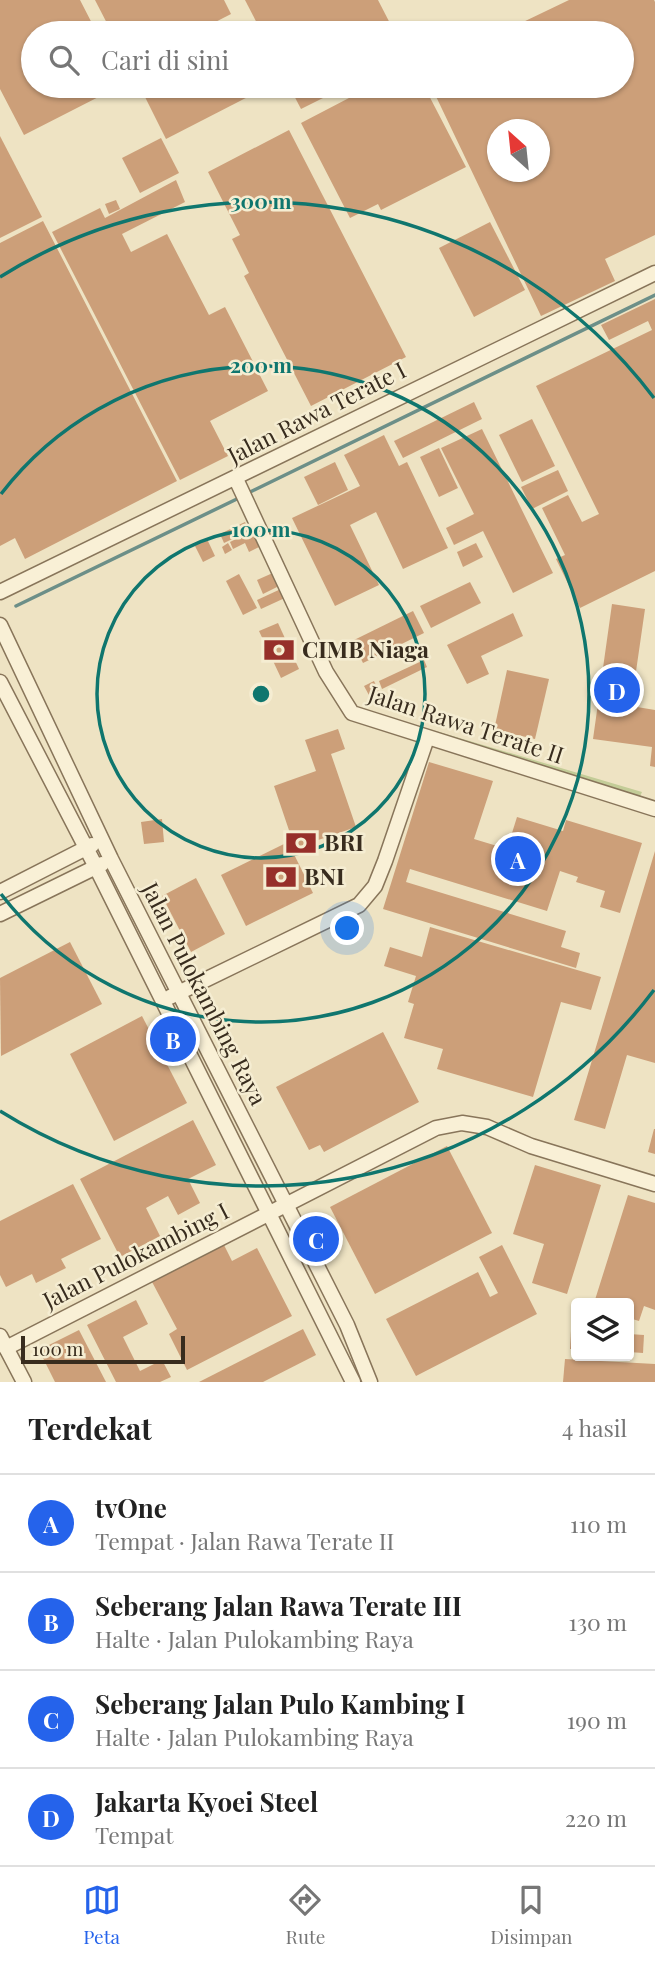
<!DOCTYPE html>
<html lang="id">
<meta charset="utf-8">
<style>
:root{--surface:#fff;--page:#f2f2f2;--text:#222;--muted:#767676;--line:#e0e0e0;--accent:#2563eb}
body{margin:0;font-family:"Playfair Display",serif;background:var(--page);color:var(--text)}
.controls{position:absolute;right:21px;bottom:21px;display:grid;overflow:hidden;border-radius:7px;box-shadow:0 2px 5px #0004}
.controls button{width:63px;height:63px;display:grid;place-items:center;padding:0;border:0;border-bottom:2px solid var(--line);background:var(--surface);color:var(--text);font:35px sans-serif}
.compass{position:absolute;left:487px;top:119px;width:63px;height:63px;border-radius:50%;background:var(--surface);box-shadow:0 2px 5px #0004;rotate:333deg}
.scale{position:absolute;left:21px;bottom:18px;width:164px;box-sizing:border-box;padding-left:7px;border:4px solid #382c1e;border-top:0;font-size:19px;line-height:24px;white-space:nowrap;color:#382c1e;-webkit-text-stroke:5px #f5edd2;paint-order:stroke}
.you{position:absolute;left:348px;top:929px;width:24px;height:24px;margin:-18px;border:5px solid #fff;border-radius:50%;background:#1a73e8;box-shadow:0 0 0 10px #1a73e833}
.badge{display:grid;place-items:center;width:46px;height:46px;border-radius:50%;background:var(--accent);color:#fff;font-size:23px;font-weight:700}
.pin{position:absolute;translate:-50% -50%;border:4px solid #fff;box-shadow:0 2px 7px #0006}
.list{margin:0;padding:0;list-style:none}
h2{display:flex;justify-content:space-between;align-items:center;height:91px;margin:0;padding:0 28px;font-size:30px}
h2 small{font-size:23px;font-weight:400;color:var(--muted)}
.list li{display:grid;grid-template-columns:46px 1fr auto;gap:21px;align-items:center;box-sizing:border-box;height:98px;padding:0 28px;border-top:2px solid var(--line)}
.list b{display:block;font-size:26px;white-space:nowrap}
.list p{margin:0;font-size:23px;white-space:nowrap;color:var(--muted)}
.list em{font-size:23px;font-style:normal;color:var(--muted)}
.icon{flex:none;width:38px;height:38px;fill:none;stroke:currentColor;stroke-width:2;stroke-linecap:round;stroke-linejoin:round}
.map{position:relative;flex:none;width:655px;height:1382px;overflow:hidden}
.search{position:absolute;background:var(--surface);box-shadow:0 2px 5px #0004;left:21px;right:21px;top:21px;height:77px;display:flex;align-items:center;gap:18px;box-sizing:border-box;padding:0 24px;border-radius:38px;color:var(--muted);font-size:26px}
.sheet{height:483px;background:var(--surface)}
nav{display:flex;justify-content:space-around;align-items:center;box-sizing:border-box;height:98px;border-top:2px solid var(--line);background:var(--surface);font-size:19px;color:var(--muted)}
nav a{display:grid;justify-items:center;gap:4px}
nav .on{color:var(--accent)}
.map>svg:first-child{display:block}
.green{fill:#c3cc97}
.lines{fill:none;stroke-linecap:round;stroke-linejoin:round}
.stream{stroke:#6c8f88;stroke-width:3.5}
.building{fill:#cc9f79;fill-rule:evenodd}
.minor-casing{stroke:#88755a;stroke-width:17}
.minor{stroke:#f9f0d6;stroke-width:14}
.ring{fill:none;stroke:#0f766e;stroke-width:3.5}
.labels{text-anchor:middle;stroke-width:5;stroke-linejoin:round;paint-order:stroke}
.street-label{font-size:23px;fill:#382c1e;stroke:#f5edd2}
.poi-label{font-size:23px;font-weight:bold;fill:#382c1e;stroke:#f5edd2;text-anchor:start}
.centre{fill:#0f766e;stroke:#f5edd2;stroke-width:3.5}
.ring-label{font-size:21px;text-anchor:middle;font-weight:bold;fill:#0f766e;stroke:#f5edd2;stroke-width:5;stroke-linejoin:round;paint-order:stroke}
</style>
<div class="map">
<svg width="655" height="1382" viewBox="0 0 655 1382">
<rect width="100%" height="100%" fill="#eee3c3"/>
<path class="green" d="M 429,729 L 642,792 L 637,803 L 427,738 Z"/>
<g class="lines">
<g class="stream">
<path d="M 248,493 L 655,295"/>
<path d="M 16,606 L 241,497"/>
</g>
</g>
<g class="building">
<path d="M 0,0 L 80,0 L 97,33 L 33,33 L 33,86 L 120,86 L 24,135 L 0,89 Z"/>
<path d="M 95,0 L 224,0 L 231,14 L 194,33 L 112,33 Z"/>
<path d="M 245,0 L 378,0 L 395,33 L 262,33 Z"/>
<path d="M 569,0 L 654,0 L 655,2 L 655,235 L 605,259 L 615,281 L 541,316 L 431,86 L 622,86 L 622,33 L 500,33 ZM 498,130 L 540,130 L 540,172 L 498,172 Z"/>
<path d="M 151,86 L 269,86 L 166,139 L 142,91 Z"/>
<path d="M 289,86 L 347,86 L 301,109 Z"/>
<path d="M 372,86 L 424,86 L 466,167 L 381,210 L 378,204 L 350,218 L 301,123 Z"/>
<path d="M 289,130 L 406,357 L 311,406 L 244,276 L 249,273 L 232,239 L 240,235 L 208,172 Z"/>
<path d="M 0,136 L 42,217 L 0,238 Z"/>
<path d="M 161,138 L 179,173 L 140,193 L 122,158 Z"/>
<path d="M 176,180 L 185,202 L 122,234 L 131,252 L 167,234 L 209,315 L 225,307 L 268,391 L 210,421 L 228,456 L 180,480 L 52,232 L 100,208 L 105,218 Z"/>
<path d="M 116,200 L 120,209 L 109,214 L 105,204 Z"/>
<path d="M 43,221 L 177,481 L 25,559 L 15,538 L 0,546 L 0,243 Z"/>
<path d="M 490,222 L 525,290 L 474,317 L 439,248 Z"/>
<path d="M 655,299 L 655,571 L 580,608 L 556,559 L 565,555 L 542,508 L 568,495 L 582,522 L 599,514 L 536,386 L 652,330 L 648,321 L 609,340 L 601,325 Z"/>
<path d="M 474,402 L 482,419 L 403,458 L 394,441 Z"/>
<path d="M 532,419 L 555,466 L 522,482 L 499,435 Z"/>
<path d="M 482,429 L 553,573 L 513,593 L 483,531 L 454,545 L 446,528 L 474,514 L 441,448 Z"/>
<path d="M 384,435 L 399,466 L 407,462 L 448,548 L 403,569 L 376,512 L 350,525 L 379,585 L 335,606 L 292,518 L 360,486 L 344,455 Z"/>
<path d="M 439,448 L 458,488 L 439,497 L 420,457 Z"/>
<path d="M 335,462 L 348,490 L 318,505 L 304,477 Z"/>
<path d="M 558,470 L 568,491 L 532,509 L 521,487 Z"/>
<path d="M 245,522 L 249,531 L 224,543 L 220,534 Z"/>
<path d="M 252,531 L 259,547 L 249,552 L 245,543 L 233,549 L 230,542 Z"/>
<path d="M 207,539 L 215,556 L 203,562 L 195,546 Z"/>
<path d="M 228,543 L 232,550 L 225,554 L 222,547 Z"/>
<path d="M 476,543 L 483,557 L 463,567 L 457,552 Z"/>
<path d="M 275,572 L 281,585 L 263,594 L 257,580 Z"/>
<path d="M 239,574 L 257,608 L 243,615 L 226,581 Z"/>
<path d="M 470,582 L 481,603 L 431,628 L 420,606 Z"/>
<path d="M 283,588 L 287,597 L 261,609 L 257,600 Z"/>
<path d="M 612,604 L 645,609 L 631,706 L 655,710 L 655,767 L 650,766 L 652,747 L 593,739 Z"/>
<path d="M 413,611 L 424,633 L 363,663 L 352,641 Z"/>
<path d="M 513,613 L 523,636 L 481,656 L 489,674 L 467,684 L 447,645 Z"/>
<path d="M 278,623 L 299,669 L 281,678 L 259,631 Z"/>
<path d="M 424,660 L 427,667 L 382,689 L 379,681 Z"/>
<path d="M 507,670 L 549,679 L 535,739 L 494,730 Z"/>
<path d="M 374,681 L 379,692 L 370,697 L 364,686 Z"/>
<path d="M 338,729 L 345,749 L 331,754 L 356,827 L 295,848 L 274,786 L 316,771 L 305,740 Z"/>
<path d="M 429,762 L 493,781 L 474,839 L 507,849 L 517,817 L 563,831 L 566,820 L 642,843 L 620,913 L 600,907 L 605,891 L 576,882 L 578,877 L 560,871 L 547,911 L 410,869 L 406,882 L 566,931 L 561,947 L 580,953 L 576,968 L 383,909 Z"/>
<path d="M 162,819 L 164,842 L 144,844 L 141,822 Z"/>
<path d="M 288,842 L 313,893 L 246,926 L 221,875 Z"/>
<path d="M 655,851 L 655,1063 L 627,1055 L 605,1129 L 574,1120 Z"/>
<path d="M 196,878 L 225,934 L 191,952 L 162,896 Z"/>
<path d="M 430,927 L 601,977 L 591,1010 L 561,1002 L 533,1097 L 437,1069 L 443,1049 L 404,1038 L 414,1004 L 408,1002 L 416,976 L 384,966 L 390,947 L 422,957 Z"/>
<path d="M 70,942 L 102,1004 L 1,1056 L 0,978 Z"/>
<path d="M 142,1016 L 187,1103 L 114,1141 L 70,1054 Z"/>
<path d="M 383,1032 L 419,1102 L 324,1152 L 320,1145 L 309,1150 L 276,1087 Z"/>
<path d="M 193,1120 L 216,1165 L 188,1179 L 200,1203 L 178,1215 L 168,1196 L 146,1208 L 160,1236 L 120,1257 L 80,1179 Z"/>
<path d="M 654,1129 L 655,1129 L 655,1154 L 648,1152 Z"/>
<path d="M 447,1146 L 492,1233 L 375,1294 L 330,1207 Z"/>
<path d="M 535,1165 L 601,1185 L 567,1294 L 532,1283 L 544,1244 L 513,1234 Z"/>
<path d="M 73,1184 L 101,1239 L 61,1259 L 66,1268 L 36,1283 L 32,1274 L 6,1287 L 0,1275 L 0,1221 Z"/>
<path d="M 628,1195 L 655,1203 L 655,1310 L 644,1306 L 639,1321 L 629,1318 L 629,1303 L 594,1303 Z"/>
<path d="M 223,1243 L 232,1261 L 257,1248 L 292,1316 L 187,1370 L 169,1334 L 177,1329 L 151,1280 Z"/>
<path d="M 502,1245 L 537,1314 L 416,1376 L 386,1319 L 478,1272 L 490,1297 L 498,1293 L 479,1257 Z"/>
<path d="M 136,1300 L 148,1324 L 123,1337 L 140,1371 L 162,1360 L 171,1377 L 160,1382 L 116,1382 L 87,1325 Z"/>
<path d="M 303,1329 L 316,1355 L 263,1382 L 199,1382 Z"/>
<path d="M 79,1330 L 106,1382 L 55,1382 L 39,1350 Z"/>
<path d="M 571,1331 L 576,1331 L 576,1349 L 570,1349 Z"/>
<path d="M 629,1334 L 644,1335 L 643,1353 L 629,1352 Z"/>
<path d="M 565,1359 L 655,1364 L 655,1382 L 563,1382 Z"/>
</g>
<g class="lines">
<defs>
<g id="minor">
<path d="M 236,479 L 326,672 L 352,713 L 655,809"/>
<path d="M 0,592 L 655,273"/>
<path d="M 0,625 L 111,859 L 347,1325 L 370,1382"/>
<path d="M 0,682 L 96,867 L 353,1382"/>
<path d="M 0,892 L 92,845"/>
<path d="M 0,914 L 102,864"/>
<path d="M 170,997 L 359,905 L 375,886 L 385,861 L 427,738"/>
<path d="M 0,1336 L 24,1382"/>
<path d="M 6,1348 L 436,1128 L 462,1123 L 487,1127 L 531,1146 L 655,1184"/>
</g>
</defs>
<use href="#minor" class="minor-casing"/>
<use href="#minor" class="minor"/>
</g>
<g class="ring">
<circle cx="261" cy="694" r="164"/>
<path d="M1 494A328 328 0 1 1 1 894"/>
<path d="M654 990A492 492 0 0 1 0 1111M0 277A492 492 0 0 1 654 398"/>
</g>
<defs>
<symbol id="bank-bare" viewBox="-9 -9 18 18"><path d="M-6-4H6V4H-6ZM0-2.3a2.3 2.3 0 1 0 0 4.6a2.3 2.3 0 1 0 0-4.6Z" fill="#962f2a" stroke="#f5edd2" stroke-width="2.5" paint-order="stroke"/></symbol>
</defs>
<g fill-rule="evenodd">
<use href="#bank-bare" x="257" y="628" width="44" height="44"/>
<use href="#bank-bare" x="279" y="821" width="44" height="44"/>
<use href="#bank-bare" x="259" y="855" width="44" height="44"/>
</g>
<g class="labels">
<g class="street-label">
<text transform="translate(317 413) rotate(-27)" y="8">Jalan Rawa Terate I</text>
<text transform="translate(466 725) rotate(18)" y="8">Jalan Rawa Terate II</text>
<text transform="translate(204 994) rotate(63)" y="8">Jalan Pulokambing Raya</text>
<text transform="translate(136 1256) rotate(-27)" y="8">Jalan Pulokambing I</text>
</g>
<g class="poi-label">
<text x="302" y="658">CIMB Niaga</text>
<text x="324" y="851">BRI</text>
<text x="304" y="885">BNI</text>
</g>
</g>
<circle cx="261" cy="694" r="10" class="centre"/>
<g class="ring-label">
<text x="261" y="209">300 m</text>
<text x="261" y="373">200 m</text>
<text x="261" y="537">100 m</text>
</g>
</svg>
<div class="controls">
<button><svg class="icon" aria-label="layers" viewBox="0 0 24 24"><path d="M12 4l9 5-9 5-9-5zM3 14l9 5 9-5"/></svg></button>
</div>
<svg class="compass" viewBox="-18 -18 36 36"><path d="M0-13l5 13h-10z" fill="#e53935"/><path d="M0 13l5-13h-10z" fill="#767676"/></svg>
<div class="scale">100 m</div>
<div class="you"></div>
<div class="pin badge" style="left:518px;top:859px">A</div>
<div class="pin badge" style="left:173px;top:1039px">B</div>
<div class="pin badge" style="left:316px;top:1239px">C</div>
<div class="pin badge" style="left:617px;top:690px">D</div>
<div class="search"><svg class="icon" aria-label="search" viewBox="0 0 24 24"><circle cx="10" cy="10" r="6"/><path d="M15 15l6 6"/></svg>Cari di sini</div>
</div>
<section class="sheet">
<h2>Terdekat<small>4 hasil</small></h2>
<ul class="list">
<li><span class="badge">A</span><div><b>tvOne</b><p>Tempat · Jalan Rawa Terate II</p></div><em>110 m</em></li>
<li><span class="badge">B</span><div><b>Seberang Jalan Rawa Terate III</b><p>Halte · Jalan Pulokambing Raya</p></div><em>130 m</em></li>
<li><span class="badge">C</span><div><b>Seberang Jalan Pulo Kambing I</b><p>Halte · Jalan Pulokambing Raya</p></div><em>190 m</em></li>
<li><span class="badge">D</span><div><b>Jakarta Kyoei Steel</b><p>Tempat</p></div><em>220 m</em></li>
</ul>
</section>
<nav>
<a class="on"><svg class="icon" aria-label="map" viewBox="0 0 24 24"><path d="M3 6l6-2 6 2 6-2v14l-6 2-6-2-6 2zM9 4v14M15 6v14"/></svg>Peta</a>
<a><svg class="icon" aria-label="directions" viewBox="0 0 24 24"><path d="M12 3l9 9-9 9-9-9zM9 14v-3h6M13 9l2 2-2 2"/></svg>Rute</a>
<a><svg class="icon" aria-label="saved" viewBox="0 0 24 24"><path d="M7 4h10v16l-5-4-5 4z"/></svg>Disimpan</a>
</nav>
